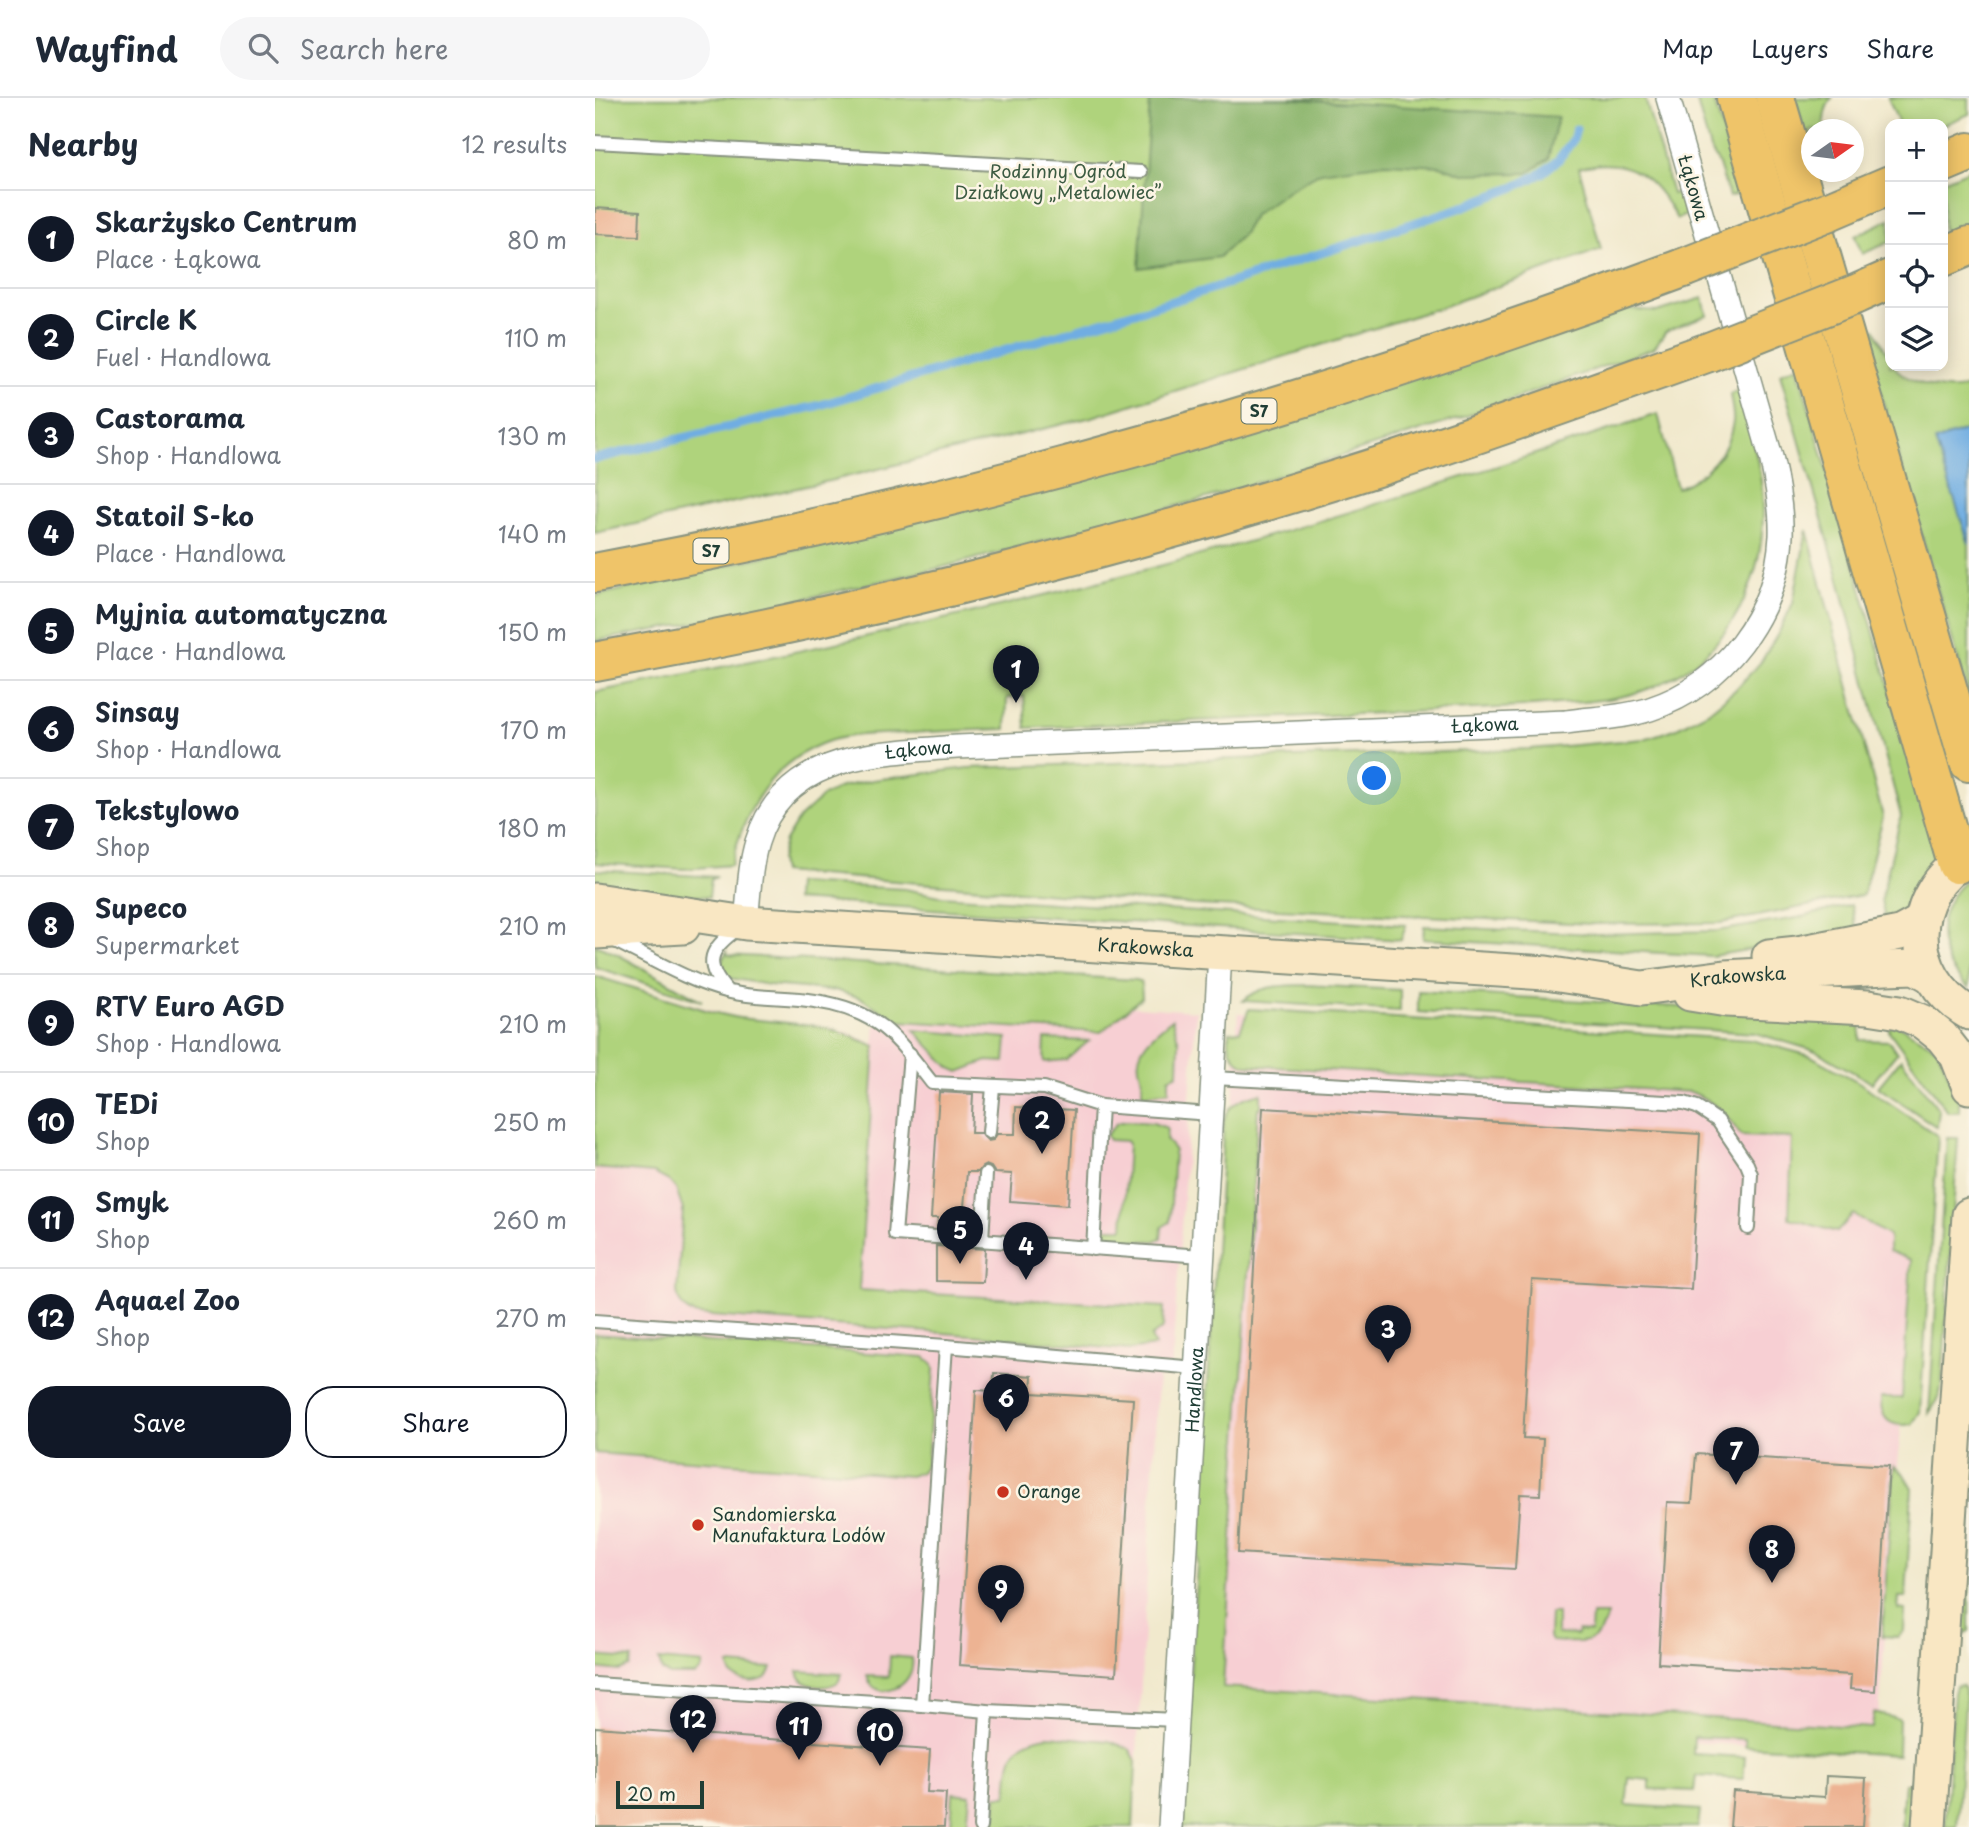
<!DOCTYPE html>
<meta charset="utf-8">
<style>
:root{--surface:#fff;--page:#f6f6f7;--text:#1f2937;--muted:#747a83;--line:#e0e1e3;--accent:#111827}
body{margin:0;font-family:"Playpen Sans",sans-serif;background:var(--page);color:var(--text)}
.controls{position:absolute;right:21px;top:21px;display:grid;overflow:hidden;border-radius:14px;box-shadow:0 4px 18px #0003}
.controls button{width:63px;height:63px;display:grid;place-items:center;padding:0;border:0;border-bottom:2px solid var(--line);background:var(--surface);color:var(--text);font:35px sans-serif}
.compass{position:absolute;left:1206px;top:21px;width:63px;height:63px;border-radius:50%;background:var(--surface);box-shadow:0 4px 18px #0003;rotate:76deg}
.scale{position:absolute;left:21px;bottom:18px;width:88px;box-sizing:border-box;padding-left:7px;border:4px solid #1f3d34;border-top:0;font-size:19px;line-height:24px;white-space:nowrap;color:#1f3d34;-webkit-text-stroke:5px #fcf5e5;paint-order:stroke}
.you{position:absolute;left:780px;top:681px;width:24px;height:24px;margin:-18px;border:5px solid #fff;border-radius:50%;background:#1a73e8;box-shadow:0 0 0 10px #1a73e833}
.badge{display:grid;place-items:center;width:46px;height:46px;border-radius:50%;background:var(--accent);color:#fff;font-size:23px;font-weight:700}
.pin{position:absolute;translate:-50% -58px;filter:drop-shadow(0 2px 4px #0008)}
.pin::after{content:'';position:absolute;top:37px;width:24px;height:21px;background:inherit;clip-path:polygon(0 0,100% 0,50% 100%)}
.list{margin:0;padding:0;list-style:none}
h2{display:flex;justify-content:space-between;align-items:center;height:91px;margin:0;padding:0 28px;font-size:30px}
h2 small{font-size:23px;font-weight:400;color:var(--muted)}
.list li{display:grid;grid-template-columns:46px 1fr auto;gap:21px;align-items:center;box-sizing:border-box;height:98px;padding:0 28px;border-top:2px solid var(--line)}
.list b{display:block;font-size:26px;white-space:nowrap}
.list p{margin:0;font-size:23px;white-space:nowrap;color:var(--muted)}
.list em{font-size:23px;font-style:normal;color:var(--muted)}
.actions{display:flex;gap:14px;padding:21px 28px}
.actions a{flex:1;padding:16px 0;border:2px solid var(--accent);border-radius:28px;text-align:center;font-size:24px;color:var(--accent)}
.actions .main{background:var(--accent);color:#fff}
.icon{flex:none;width:38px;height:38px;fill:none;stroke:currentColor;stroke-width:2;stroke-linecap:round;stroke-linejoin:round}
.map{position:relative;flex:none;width:1374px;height:1729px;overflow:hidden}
header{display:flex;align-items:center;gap:42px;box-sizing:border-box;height:98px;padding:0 35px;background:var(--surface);border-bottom:2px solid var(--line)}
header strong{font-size:33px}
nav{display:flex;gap:38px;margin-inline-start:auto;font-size:24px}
.search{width:490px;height:63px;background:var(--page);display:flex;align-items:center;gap:18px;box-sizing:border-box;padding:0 24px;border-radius:38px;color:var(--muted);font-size:26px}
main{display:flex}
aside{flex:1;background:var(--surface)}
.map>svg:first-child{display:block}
.built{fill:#f7cfd3}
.green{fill:#afd37c;stroke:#678858;stroke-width:2}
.forest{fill:#8bb56c;stroke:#557950;stroke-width:2}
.water{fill:#70ade2;stroke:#48758b;stroke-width:2}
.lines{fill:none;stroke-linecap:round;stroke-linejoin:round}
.stream{stroke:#70ade2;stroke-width:9}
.building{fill:#edb393}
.lane-casing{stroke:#889380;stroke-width:16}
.street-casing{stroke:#889380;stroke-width:26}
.secondary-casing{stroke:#889380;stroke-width:37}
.highway-casing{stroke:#889380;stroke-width:42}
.lane{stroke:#fff;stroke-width:12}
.street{stroke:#fff;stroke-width:23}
.secondary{stroke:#f9e7c3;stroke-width:33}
.highway{stroke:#efc469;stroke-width:38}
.highway-bridge-casing{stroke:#889380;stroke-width:42;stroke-linecap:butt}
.highway-bridge{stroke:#efc469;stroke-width:38}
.poi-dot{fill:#c8321e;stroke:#fcf5e5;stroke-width:2.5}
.labels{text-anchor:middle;stroke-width:5;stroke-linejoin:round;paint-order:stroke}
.shield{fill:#fcf5e5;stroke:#617469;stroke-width:2}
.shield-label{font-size:16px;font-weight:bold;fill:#1f3d34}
.park-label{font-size:18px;fill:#3c5b42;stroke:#fcf5e5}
.street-label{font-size:18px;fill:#1f3d34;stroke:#fcf5e5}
.poi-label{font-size:18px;fill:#1f3d34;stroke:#fcf5e5;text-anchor:start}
</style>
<header>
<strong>Wayfind</strong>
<div class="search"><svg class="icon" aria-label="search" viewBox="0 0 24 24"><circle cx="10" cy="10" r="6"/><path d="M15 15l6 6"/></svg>Search here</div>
<nav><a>Map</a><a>Layers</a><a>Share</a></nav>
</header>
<main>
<aside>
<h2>Nearby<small>12 results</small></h2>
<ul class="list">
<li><span class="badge">1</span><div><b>Skarżysko Centrum</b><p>Place · Łąkowa</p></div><em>80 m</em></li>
<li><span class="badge">2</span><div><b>Circle K</b><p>Fuel · Handlowa</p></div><em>110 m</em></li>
<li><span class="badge">3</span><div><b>Castorama</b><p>Shop · Handlowa</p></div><em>130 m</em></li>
<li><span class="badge">4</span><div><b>Statoil S-ko</b><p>Place · Handlowa</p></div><em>140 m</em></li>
<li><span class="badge">5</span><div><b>Myjnia automatyczna</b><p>Place · Handlowa</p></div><em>150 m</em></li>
<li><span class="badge">6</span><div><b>Sinsay</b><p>Shop · Handlowa</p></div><em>170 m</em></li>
<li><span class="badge">7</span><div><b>Tekstylowo</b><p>Shop</p></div><em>180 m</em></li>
<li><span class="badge">8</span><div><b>Supeco</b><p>Supermarket</p></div><em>210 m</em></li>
<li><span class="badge">9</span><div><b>RTV Euro AGD</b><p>Shop · Handlowa</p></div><em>210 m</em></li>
<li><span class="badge">10</span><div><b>TEDi</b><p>Shop</p></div><em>250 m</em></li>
<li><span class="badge">11</span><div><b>Smyk</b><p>Shop</p></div><em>260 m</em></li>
<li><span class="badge">12</span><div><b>Aquael Zoo</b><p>Shop</p></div><em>270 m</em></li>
</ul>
<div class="actions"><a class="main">Save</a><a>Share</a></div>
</aside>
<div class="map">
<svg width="1374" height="1729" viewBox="0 0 1374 1729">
<rect width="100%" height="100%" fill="#fcf5e5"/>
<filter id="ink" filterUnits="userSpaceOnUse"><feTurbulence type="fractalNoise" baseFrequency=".0143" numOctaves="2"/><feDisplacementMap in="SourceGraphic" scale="14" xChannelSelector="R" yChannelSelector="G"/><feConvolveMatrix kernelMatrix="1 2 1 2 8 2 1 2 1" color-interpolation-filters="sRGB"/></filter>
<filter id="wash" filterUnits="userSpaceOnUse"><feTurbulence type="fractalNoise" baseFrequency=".00686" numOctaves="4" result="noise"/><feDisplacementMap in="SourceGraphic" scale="28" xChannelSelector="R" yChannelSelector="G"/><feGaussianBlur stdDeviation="1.57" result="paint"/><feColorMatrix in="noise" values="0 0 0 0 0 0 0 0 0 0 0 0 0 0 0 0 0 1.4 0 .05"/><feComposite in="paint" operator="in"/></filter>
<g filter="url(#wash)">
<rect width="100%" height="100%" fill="#f1e9cd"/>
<g class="built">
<path d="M 0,878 L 147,921 L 223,927 L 251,934 L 279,946 L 284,892 L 601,913 L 576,1280 L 563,1280 L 538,1729 L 0,1729 Z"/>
<path d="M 643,915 L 1136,959 L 1328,1039 L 1281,1656 L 902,1632 L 599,1608 L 626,1217 Z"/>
</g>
<g class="green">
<path d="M 0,0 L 1050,0 L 1077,96 L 1085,94 L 1091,117 L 1082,121 C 1059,79 1034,57 984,70 L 1006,151 L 844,210 L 497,319 L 234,383 L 0,435 Z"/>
<path d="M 1101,0 L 1118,0 L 1146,95 L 1134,99 L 1123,64 L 1115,51 Z"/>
<path d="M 1200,0 L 1237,0 C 1230,8 1228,22 1229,31 L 1216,32 L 1216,58 Z"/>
<path d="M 1293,0 L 1374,0 L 1374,16 L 1348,27 L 1304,26 Z"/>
<path d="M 1374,72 L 1374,127 L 1348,138 L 1348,83 Z"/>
<path d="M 1295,121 L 1295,144 L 1267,156 L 1260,138 Z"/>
<path d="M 1108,200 L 1112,217 L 1071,233 L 1059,250 L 866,320 L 612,400 L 348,469 L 120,521 L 0,543 L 0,498 L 205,450 L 1027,211 L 1062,214 Z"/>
<path d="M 1280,231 L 1295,262 L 1295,268 L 1299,268 C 1308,281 1335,290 1351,291 C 1358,292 1367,290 1374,289 L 1374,598 L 1297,337 L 1271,240 L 1270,235 Z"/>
<path d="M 1202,268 L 1342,754 C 1334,781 1317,813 1291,826 L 1286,802 L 1306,718 L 1241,470 L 1185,275 Z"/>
<path d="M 1144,292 C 1154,329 1167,369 1168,407 C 1170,491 1127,568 1044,594 C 1008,605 965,605 927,609 L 431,630 L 429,598 L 412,600 L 411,631 C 378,632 346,633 314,635 C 288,636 259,635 234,643 C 176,663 150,711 136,767 L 89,771 L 0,765 L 0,594 C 182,559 365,520 545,473 C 720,428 892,372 1063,316 L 1082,390 C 1110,379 1134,355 1138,324 C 1139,315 1136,305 1135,296 Z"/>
<path d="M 1212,432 L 1288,719 L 1268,797 L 1126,825 L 997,826 L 600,807 L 187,774 L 185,762 L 190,743 L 204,720 L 228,698 L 246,689 L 278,682 L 373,670 L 935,651 L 1049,641 L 1080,631 L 1113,614 L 1140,592 L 1166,564 L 1184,534 L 1198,505 Z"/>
<path d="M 0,772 L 122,779 L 116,781 L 114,799 L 0,791 Z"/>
<path d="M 1374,780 L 1374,890 C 1338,861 1336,809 1374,780 Z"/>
<path d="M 201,785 L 310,791 L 345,798 L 811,827 L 806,842 L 200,802 Z"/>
<path d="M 1256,807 L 1262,833 L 1117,858 L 828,841 L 829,828 L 1000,836 L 1122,833 L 1202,820 Z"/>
<path d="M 0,847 L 22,856 L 107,903 L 0,869 Z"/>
<path d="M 132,853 L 133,857 L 541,882 L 546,884 L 547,899 L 506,934 L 302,923 L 266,900 L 243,893 L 174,887 L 128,879 L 125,866 Z"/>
<path d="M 0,878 L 117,914 L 144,920 L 224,928 L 251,936 L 280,948 L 264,1192 L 569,1209 L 568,1230 L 556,1239 L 560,1248 L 534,1252 L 389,1238 L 103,1217 C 90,1214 84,1207 82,1194 L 88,1112 L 81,1091 L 74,1083 L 59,1075 L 0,1070 Z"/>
<path d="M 712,887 L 805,892 L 805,913 L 648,903 C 667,886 688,888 712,887 Z"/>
<path d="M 823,893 L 1266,920 L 1265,942 L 1294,943 L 1302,955 L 1277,985 L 1221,953 L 1160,935 L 823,914 Z"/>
<path d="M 654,911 L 1156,942 L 1216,958 L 1262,983 L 1343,1038 L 1325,1314 L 1317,1326 C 1295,1330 1285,1321 1286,1300 L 1307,1300 L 1316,1162 L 1294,1153 L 1294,1138 L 1258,1116 L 1242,1134 L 1194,1120 L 1197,1040 L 1146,1038 C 1133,1018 1119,1003 1096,994 L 649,967 C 635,958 633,949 634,934 L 645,933 Z"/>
<path d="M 577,921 L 584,944 L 583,976 L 574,980 L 574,993 L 547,997 C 548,985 547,981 544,970 C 540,948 562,934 577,921 Z"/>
<path d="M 1295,923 L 1342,950 L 1364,1001 L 1364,1014 L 1353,1014 L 1294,933 Z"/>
<path d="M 319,932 L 412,940 L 410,964 L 392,963 L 364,974 L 355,970 Z"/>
<path d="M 450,941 L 494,943 L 471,962 L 449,964 Z"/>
<path d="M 1306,961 L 1344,1012 L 1342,1029 L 1283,989 Z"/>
<path d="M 666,995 L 666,1010 L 663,1010 L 628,1589 L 1277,1630 L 1279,1615 L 1304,1621 L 1303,1657 L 1150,1648 L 1150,1641 L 1099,1639 L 1098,1656 L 1150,1659 L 1148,1681 L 1101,1678 L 1099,1693 L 1055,1691 L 1055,1682 L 1034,1680 L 1031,1707 L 1105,1712 L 1103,1729 L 586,1729 L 629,1022 C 634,1004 650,999 666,995 Z"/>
<path d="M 531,1023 L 558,1025 L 572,1030 L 571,1042 L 579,1051 L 575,1124 L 567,1129 L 566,1140 L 560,1143 L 512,1143 L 508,1142 L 504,1134 L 509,1130 L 528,1130 L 533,1046 L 531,1043 L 514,1042 L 511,1037 L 522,1025 Z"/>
<path d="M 1352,1040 L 1363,1040 L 1347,1284 L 1344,1300 L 1334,1315 Z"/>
<path d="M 0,1236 L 330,1259 L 338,1266 L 339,1271 L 332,1365 L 326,1374 L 315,1378 L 0,1355 Z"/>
<path d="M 1374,1366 L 1374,1533 L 1367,1536 L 1363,1530 Z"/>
<path d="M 1299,1368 L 1308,1375 L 1317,1390 L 1311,1499 L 1304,1499 L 1303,1511 L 1310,1512 L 1309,1533 L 1303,1539 L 1287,1538 Z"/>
<path d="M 955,1515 L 962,1515 L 962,1536 L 982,1537 L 983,1533 L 996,1534 L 997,1517 L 1012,1517 C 1005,1551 983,1544 956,1543 L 954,1539 Z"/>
<path d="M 0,1558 L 37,1561 L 34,1569 L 25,1573 L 0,1570 Z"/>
<path d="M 295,1558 L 317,1560 C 322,1589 280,1607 272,1578 L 294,1579 Z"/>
<path d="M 64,1562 L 108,1566 L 106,1572 L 100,1577 L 75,1577 L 67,1573 Z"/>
<path d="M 133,1567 L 177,1570 C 172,1587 149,1586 137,1577 Z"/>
<path d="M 203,1573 L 247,1576 L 243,1584 C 230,1592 206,1590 203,1573 Z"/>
<path d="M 1367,1587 L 1370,1591 L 1370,1605 L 1362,1729 L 1350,1729 L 1359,1595 L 1361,1588 Z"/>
<path d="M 453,1638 L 514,1643 L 535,1651 L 541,1663 L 538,1729 L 400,1729 L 402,1698 L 412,1698 C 415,1662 413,1644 453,1638 Z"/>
<path d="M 1309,1685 L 1319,1685 L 1316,1729 L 1306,1729 Z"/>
<path d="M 358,1695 L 375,1697 L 372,1729 L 356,1729 Z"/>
</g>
<path class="forest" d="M 555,0 L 685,0 L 963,19 L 953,61 L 933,75 L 868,76 L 845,68 L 791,65 L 726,74 L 692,93 L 660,116 L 647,137 L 624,159 L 544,170 Z"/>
<path class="water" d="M 1374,331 L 1374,446 L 1340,343 Z"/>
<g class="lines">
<path class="stream" d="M 0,361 L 222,308 L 591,199 L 862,111 L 920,89 L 947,75 L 963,62 L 978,42 L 981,31"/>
</g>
<g id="blocks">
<g class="building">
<path d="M 0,110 L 45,113 L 44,138 L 0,136 Z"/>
<path d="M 344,994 L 378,996 L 376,1035 L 386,1035 L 393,1043 L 398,1042 L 402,1036 L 420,1036 L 421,1009 L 479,1012 L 473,1107 L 415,1103 L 417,1076 L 400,1075 L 396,1069 L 391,1067 L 387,1069 L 383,1074 L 372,1074 L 367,1132 L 342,1130 L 343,1120 L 336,1120 Z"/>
<path d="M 668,1010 L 1105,1036 L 1096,1191 L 937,1182 L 928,1340 L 948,1341 L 945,1397 L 925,1396 L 920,1471 L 643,1455 Z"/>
<path d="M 341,1148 L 390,1151 L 388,1184 L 341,1183 Z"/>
<path d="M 399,1275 L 437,1278 L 436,1295 L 538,1301 L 521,1577 L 364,1567 L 381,1292 L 398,1293 Z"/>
<path d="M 1101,1356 L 1294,1368 L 1280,1593 L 1255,1591 L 1256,1577 L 1063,1565 L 1072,1404 L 1097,1405 Z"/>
<path d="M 0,1629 L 335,1652 L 332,1694 L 351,1695 L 349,1729 L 0,1729 Z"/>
<path d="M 1231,1678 L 1271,1680 L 1268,1729 L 1135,1729 L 1138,1693 L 1230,1699 Z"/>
</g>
</g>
</g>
<g filter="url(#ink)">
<use href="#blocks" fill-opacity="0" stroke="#889380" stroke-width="2"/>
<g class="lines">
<defs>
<g id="lane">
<path d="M 0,44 L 546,74"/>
<path d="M 18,842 C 55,860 94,884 135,894 C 163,901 192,898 220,903 C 282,912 301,938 337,985 L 449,990 L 506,1008 L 616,1016"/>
<path d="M 132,893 C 107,865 115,850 144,830"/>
<path d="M 315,956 L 300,1136 L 607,1158"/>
<path d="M 618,980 L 1089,1005 L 1102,1009 L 1123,1023 L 1152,1066 L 1156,1076 L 1153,1130"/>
<path d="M 394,1034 L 398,989"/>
<path d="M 387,1141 L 391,1076"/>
<path d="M 498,1151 L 506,1008"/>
<path d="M 0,1223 L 351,1248 L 327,1607 L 0,1586"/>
<path d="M 351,1248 L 601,1270"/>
<path d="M 327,1607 L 392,1613 L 580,1622"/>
<path d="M 385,1729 L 392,1613"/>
</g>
<g id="street">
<path id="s1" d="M 151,825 C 154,798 154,770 162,744 C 189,654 285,655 362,649 L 971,624 C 998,620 1028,620 1055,611 C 1129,587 1182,516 1186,438 C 1187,412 1182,385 1176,359 L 1073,0"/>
<path id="s2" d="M 575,1729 L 625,856"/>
</g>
<g id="secondary">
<path d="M 1374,759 C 1310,795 1310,878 1374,915"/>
<path id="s3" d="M 0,802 L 151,825 L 951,875 L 1047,890 L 1130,879 L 1291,870 L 1320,869 L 1336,878"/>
<path d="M 0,834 L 88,829"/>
<path d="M 1174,858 L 1203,855 L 1305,835 L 1327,823"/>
<path d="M 1095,896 L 1132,902 L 1273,909 L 1305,914 L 1328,924 L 1347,939 L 1362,958 L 1374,989"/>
<path d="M 1334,1729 L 1374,1117"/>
</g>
<g id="highway">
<path d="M 1141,0 L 1362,766"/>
<path d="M 1180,0 L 1374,664"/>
<path d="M 1348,65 L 1374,54"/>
<path d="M 1234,113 L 1295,87"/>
<path d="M 1348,159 L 1374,148"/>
<path d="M 1259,197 L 1295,181"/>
<path d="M 0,475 C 371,406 735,302 1088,170"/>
<path d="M 0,564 C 271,515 539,447 801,363 C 906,329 1010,291 1114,254"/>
</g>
</defs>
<use href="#lane" class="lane-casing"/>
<use href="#street" class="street-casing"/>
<use href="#secondary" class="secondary-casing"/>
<use href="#highway" class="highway-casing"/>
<use href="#lane" class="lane"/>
<use href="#street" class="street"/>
<use href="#secondary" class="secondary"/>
<use href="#highway" class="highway"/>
<defs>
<g id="highway-bridge">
<path d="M 1088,170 L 1234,113"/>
<path d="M 1114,254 L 1259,197"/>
</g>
</defs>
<use href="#highway-bridge" class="highway-bridge-casing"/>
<use href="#highway-bridge" class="highway-bridge"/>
</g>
</g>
<g class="poi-dot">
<circle cx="408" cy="1394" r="7"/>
<circle cx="103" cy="1427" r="7"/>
</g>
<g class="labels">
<g class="shield">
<rect x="646.5" y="300.5" width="35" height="25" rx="5"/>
<rect x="98.5" y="440.5" width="35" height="25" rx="5"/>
</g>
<g class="shield-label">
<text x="664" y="319">S7</text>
<text x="116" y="459">S7</text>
</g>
<g class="park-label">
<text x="463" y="80">Rodzinny Ogród<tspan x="463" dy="21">Działkowy „Metalowiec”</tspan></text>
</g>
<g class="street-label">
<text transform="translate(1098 90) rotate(74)" y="6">Łąkowa</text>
<text dy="6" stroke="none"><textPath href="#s1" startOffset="849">Łąkowa</textPath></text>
<text dy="6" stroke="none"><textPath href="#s1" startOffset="282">Łąkowa</textPath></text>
<text dy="6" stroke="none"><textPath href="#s3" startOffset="553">Krakowska</textPath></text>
<text dy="6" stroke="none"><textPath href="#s3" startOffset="1148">Krakowska</textPath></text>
<text dy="6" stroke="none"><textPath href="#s2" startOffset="438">Handlowa</textPath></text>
</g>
<g class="poi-label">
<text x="422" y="1400">Orange</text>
<text x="117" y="1423">Sandomierska<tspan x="117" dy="21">Manufaktura Lodów</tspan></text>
</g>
</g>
</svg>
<div class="controls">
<button>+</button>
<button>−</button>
<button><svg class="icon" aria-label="locate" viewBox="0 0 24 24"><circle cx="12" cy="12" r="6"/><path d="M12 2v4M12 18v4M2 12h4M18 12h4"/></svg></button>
<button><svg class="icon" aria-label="layers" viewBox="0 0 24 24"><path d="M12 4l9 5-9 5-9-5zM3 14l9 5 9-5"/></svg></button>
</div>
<svg class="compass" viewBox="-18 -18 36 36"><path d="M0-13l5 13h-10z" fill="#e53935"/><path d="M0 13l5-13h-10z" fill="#747a83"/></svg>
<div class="scale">20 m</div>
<div class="you"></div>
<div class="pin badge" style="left:421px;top:605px">1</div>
<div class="pin badge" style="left:447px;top:1056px">2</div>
<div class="pin badge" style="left:793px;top:1265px">3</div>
<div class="pin badge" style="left:431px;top:1182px">4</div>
<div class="pin badge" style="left:365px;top:1166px">5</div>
<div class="pin badge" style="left:411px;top:1334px">6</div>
<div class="pin badge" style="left:1141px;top:1387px">7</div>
<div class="pin badge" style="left:1177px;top:1485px">8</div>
<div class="pin badge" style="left:406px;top:1525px">9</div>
<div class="pin badge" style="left:285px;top:1668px">10</div>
<div class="pin badge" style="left:204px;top:1662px">11</div>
<div class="pin badge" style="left:98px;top:1655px">12</div>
</div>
</main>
